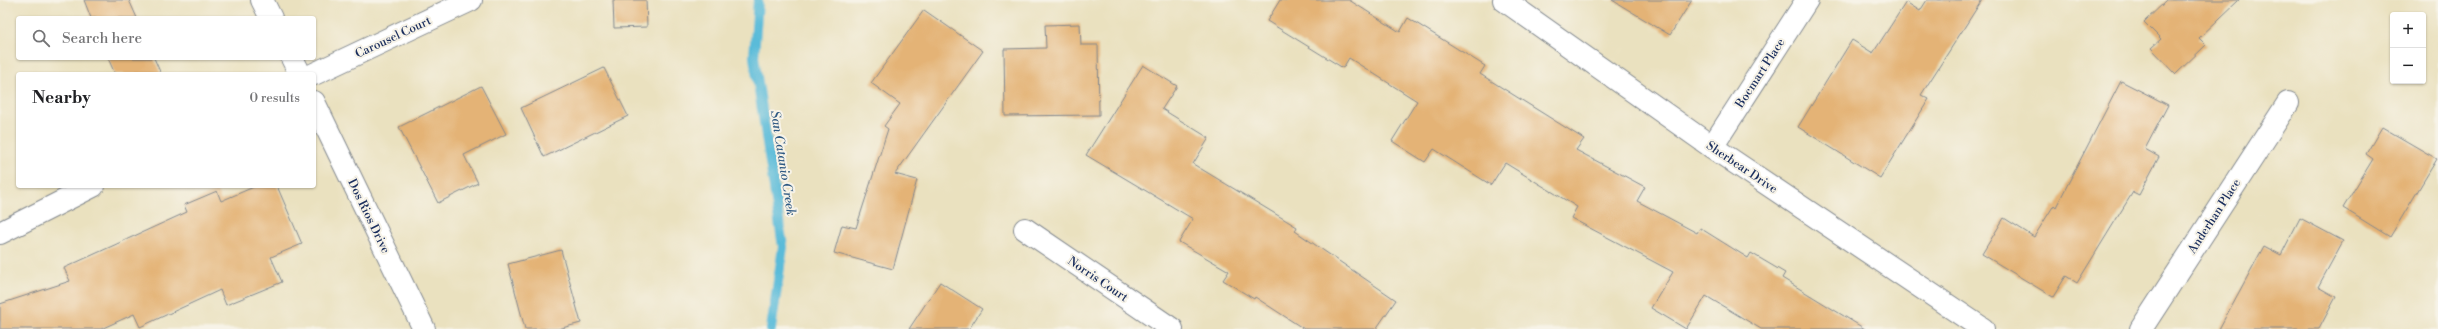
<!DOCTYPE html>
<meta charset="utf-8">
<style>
:root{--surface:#fff;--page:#f2f2f2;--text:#202124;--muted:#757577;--line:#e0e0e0}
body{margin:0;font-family:"Libre Bodoni",serif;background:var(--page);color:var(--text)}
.controls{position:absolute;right:12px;top:12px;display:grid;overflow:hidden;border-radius:4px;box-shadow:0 1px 3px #0004}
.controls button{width:36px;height:36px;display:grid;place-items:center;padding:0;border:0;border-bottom:1px solid var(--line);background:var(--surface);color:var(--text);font:20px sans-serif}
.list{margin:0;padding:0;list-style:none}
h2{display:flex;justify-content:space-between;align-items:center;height:52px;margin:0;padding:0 16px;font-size:17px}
h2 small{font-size:13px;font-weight:400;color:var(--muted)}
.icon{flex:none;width:22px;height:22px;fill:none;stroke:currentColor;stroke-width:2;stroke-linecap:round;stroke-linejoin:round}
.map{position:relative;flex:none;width:2438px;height:329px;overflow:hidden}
.search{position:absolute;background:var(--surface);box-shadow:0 1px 3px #0004;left:16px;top:16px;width:300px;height:44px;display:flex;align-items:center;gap:10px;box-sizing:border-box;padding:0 14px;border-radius:4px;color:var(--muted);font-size:15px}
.panel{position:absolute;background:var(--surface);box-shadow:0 1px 3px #0004;left:16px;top:72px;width:300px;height:116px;border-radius:4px}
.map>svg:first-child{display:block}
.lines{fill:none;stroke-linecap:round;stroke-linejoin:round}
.stream{stroke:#5abbd9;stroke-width:10}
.building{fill:#e4b376}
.minor-casing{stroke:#82888e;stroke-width:24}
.minor{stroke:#fff;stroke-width:22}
.labels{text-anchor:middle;stroke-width:4;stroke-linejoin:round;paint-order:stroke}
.street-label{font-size:12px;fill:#1b2f5e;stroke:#f7f3e8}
.water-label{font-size:13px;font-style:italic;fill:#2e5983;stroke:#f7f3e8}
</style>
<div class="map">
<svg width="2438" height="329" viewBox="0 0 2438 329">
<rect width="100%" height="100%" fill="#f7f3e8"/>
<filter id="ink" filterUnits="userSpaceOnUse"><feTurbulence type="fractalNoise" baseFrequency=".025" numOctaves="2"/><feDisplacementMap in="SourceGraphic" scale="8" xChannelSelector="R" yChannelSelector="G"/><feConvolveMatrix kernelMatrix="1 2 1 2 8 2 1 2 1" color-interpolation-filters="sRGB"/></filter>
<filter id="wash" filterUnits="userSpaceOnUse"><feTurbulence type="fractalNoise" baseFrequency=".012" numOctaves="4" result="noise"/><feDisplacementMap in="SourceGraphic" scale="16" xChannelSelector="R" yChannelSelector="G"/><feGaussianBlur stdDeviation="0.9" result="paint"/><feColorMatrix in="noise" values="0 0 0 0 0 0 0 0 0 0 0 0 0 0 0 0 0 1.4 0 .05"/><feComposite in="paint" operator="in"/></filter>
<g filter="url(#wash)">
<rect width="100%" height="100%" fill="#eae1bf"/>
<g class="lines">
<path class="stream" d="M 758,0 L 754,57 L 783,247 L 771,329"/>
</g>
<g id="blocks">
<g class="building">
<path d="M 84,0 L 129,0 L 137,18 L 91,18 Z"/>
<path d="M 613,0 L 646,0 L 647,27 L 614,28 Z"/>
<path d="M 1280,0 L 1349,0 L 1400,32 L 1408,18 L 1485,66 L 1480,74 L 1584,139 L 1576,150 L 1645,187 L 1637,201 L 1697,233 L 1700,228 L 1748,258 L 1751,253 L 1785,273 L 1782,278 L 1865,329 L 1761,329 L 1706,296 L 1686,329 L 1651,308 L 1673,272 L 1571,218 L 1577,207 L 1505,163 L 1491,185 L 1434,149 L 1425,162 L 1392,141 L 1417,101 L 1349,58 L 1343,68 L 1267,21 Z"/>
<path d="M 1612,0 L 1692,0 L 1670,35 Z"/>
<path d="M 1927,0 L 1982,0 L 1921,95 L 1929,99 L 1880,178 L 1798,127 L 1852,40 L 1873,53 L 1906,2 L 1920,11 Z"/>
<path d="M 2167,0 L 2239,0 L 2199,38 L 2206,45 L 2176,74 L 2151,48 L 2161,39 L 2144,22 Z"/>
<path d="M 924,10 L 983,51 L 895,174 L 917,180 L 893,269 L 834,253 L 842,225 L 856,228 L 888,129 L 884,126 L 900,104 L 871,83 Z"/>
<path d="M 1080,24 L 1081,45 L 1098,45 L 1099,115 L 1005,116 L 1004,49 L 1046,48 L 1045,25 Z"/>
<path d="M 108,58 L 154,58 L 161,74 L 115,74 Z"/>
<path d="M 1143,65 L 1177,86 L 1162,109 L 1209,138 L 1193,164 L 1297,227 L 1295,231 L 1396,300 L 1376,329 L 1304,329 L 1255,297 L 1254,299 L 1223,280 L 1229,271 L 1179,242 L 1193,219 L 1086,155 Z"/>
<path d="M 604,68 L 628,116 L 544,157 L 521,108 Z"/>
<path d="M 2121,81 L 2168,105 L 2145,149 L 2159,157 L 2139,195 L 2133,192 L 2077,283 L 2066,276 L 2053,297 L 1982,254 L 2004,218 L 2034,237 L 2054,205 L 2056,207 Z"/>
<path d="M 481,86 L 506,134 L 464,155 L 478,183 L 438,203 L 399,127 Z"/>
<path d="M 2382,127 L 2437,159 L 2390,237 L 2343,208 L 2373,159 L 2366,154 Z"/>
<path d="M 256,186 L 277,186 L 302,244 L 271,257 L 282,282 L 226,305 L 220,290 L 140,327 L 134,314 L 101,329 L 0,329 L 0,304 L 70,281 L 64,268 L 187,212 L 184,205 L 217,191 L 221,201 Z"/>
<path d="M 2300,218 L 2343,241 L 2318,287 L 2336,297 L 2319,329 L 2219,329 L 2264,246 L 2281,255 Z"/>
<path d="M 561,250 L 581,323 L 558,329 L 525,329 L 508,264 Z"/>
<path d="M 940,282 L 982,309 L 969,329 L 909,329 Z"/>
</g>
</g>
</g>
<g filter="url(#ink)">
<use href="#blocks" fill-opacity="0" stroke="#82888e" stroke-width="1"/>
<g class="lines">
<defs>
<g id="minor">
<path d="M 262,0 L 271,18"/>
<path d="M 1504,0 L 1712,147 L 1983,329"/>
<path d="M 292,58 L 300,74"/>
<path d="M 314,74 L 471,0"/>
<path d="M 314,102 L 424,329"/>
<path d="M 1712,147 L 1807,0"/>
<path d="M 1025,229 L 1172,329"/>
<path d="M 0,233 L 93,186"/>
<path d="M 2141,329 L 2288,103"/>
</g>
</defs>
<use href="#minor" class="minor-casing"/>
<use href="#minor" class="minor"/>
</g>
</g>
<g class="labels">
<g class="street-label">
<text transform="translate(393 37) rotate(-25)" y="4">Carousel Court</text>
<text transform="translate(1760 73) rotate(-57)" y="4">Bocmart Place</text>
<text transform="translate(1742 167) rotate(34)" y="4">Sherbear Drive</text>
<text transform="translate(369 216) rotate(64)" y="4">Dos Rios Drive</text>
<text transform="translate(2214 216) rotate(-57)" y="4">Anderhan Place</text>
<text transform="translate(1098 279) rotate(34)" y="4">Norris Court</text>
</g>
<g class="water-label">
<text transform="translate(784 163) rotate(81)" y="5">San Catanio Creek</text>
</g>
</g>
</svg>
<div class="controls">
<button>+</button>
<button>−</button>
</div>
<div class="search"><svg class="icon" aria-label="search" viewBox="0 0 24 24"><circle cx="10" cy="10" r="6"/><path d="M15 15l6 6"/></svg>Search here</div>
<section class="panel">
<h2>Nearby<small>0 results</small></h2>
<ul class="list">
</ul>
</section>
</div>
